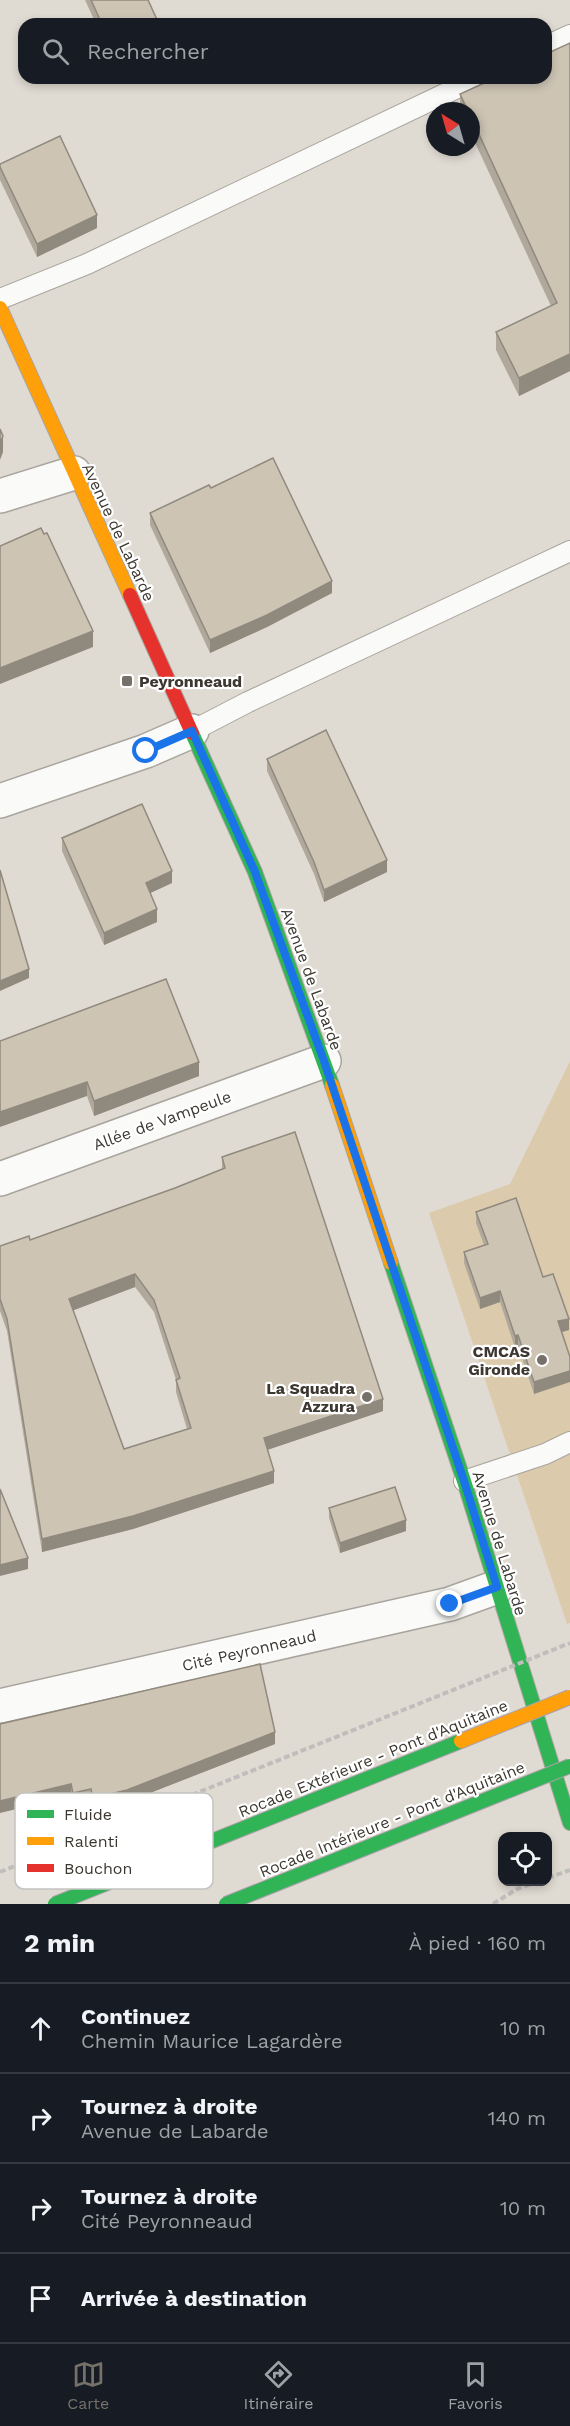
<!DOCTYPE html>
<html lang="fr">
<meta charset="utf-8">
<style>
:root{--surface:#171b24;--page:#20242c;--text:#f1f3f6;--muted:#9ea1a6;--line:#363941;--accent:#757169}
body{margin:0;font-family:"Work Sans",sans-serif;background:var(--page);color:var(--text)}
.controls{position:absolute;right:18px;bottom:18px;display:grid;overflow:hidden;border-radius:12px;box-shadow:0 3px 9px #0003}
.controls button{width:54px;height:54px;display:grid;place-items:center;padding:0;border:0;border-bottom:2px solid var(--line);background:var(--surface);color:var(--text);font:30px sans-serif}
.compass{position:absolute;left:426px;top:102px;width:54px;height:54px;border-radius:50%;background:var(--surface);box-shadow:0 3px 9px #0003;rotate:323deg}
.stop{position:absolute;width:18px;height:18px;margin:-14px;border:4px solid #1a73e8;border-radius:50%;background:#fff}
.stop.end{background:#1a73e8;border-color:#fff;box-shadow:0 2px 6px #0008}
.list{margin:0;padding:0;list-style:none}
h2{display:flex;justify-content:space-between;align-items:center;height:78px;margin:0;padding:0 24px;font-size:26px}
h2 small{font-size:20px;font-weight:400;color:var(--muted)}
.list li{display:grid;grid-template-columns:39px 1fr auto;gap:18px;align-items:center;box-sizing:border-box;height:90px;padding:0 24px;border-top:2px solid var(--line)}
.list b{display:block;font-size:22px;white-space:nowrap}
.list p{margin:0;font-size:20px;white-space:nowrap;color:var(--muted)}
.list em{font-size:20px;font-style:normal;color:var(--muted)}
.icon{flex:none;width:33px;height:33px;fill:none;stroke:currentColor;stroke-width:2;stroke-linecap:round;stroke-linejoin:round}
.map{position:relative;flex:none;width:570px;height:1904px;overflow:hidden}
.search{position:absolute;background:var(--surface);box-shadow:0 3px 9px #0003;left:18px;right:18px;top:18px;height:66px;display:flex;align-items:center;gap:15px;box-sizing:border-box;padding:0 21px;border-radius:18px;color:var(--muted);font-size:22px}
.sheet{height:438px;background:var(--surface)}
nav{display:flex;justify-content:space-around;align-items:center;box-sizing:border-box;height:84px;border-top:2px solid var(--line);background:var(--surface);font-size:16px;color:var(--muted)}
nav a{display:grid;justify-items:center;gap:3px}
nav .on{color:var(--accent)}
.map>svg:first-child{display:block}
.green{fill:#dbcbac}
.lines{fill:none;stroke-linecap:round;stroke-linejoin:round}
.lane-casing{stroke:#a9a59e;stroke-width:22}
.street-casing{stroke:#a9a59e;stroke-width:36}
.fast-casing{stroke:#a9a59e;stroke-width:16}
.slow-casing{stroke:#a9a59e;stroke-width:16}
.jam-casing{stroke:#a9a59e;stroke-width:16}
.path{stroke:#c0bebc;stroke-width:4;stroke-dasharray:6 3;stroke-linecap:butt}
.lane{stroke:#fafaf8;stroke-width:20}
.street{stroke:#fafaf8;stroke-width:33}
.fast{stroke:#30b455;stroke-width:14}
.slow{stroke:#ff9f0a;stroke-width:14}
.jam{stroke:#e5322d;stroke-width:14}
.fast-bridge-casing{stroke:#aba1ab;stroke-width:16;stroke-linecap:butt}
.slow-bridge-casing{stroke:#aba1ab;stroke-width:16;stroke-linecap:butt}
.path-bridge{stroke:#c0bebc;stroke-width:4;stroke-dasharray:6 3;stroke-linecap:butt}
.fast-bridge{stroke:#30b455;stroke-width:14}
.slow-bridge{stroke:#ff9f0a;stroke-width:14}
.wall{fill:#b0a99b;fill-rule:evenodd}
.shaded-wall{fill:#90897e}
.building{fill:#cdc4b4;stroke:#90897e;stroke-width:1.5;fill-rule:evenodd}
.route{stroke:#1a73e8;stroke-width:8}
.poi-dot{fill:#757169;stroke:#fff;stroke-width:2}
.labels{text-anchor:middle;stroke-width:4.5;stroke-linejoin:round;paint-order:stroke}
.street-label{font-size:16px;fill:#3c3831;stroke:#fff}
.poi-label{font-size:16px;font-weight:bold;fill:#3c3831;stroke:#fff;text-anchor:end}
.key{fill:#fff;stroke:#c4c3c1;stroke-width:1.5}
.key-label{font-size:16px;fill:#3c3831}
</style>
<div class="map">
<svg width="570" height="1904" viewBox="0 0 570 1904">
<rect width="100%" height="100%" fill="#e0dbd2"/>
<path class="green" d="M 570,1061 L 570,1623 L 567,1624 L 429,1213 L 510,1184 Z"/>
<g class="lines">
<defs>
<g id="lane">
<path d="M 546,46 L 570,35"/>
<path d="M 0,299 L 87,264 L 478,78"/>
<path d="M 192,731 L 248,702 L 570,551"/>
<path d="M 464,1481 L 545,1454 L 570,1442"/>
</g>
<g id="street">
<path d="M 0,496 L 74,473"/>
<path d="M 0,801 L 146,751 L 192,731"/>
<path d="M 0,1179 L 324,1061"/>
<path d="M 0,1706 L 450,1604 L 497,1587"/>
</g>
<g id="fast">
<path d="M 192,733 L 255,872 L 332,1085"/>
<path d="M 391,1263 L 464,1481 L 570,1823"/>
</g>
<g id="slow">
<path d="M 0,308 L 130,595"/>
<path d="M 332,1085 L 391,1263"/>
</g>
<path id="jam" d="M 130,595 L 192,733"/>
</defs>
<use href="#lane" class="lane-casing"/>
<use href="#street" class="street-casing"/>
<use href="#fast" class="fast-casing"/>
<use href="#slow" class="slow-casing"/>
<use href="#jam" class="jam-casing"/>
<g class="path">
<path d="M 548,1878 L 570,1870"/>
<path d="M 493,1904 L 517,1889 L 537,1882"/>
</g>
<use href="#lane" class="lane"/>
<use href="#street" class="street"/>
<use href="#fast" class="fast"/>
<use href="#slow" class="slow"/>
<use href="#jam" class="jam"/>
<defs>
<g id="fast-bridge">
<path d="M 55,1904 L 461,1741"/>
<path d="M 226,1904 L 570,1766"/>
</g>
<path id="slow-bridge" d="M 461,1741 L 570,1697"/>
</defs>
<use href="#fast-bridge" class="fast-bridge-casing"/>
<use href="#slow-bridge" class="slow-bridge-casing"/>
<path class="path-bridge" d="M 0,1872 L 570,1643"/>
<use href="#fast-bridge" class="fast-bridge"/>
<use href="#slow-bridge" class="slow-bridge"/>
</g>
<g class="wall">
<path d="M 85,0 L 148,0 L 159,24 L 96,24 Z"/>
<path d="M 570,43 L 570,371 L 519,396 L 496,350 L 496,332 L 551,306 L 471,134 L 471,111 L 460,111 L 460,94 Z"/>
<path d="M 0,164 L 97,228 L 37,257 L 0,180 Z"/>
<path d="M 211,488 L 332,593 L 267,627 L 210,653 L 150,525 L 150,513 Z"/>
<path d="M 267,759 L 387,872 L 324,902 L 314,874 L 267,771 Z"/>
<path d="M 62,838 L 172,883 L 150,893 L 157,922 L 104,945 L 62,851 Z"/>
<path d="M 0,1041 L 199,1076 L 94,1116 L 87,1096 Z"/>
<path d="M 222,1157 L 383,1411 L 267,1450 L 274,1483 L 133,1529 L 42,1552 L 7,1331 L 0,1311 L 0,1246 L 30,1240 L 175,1188 L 222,1169 ZM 135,1287 L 154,1312 L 176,1380 L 176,1392 L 187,1429 L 124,1449 L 73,1310 Z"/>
<path d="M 476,1212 L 543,1277 L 569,1330 L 562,1332 L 534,1394 L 518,1346 L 515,1348 L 500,1302 L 480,1309 L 464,1263 L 464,1252 L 484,1245 L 476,1223 Z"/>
<path d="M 329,1508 L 406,1531 L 340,1553 L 329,1518 Z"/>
<path d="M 0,1724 L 275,1744 L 127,1802 L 93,1810 L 91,1801 L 73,1805 L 71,1796 Z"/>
</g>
<g class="shaded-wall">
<path d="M 97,215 L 97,228 L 37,257 L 37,244 Z"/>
<path d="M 570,354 L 570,371 L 519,396 L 519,378 Z"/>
<path d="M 3,436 L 3,452 L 0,460 L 0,443 Z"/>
<path d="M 332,581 L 332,593 L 267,627 L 210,653 L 210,640 Z"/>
<path d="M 93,631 L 93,647 L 0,684 L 0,668 Z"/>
<path d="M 387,860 L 387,872 L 324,902 L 324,890 Z"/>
<path d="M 172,871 L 172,883 L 146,895 L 146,883 Z"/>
<path d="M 157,909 L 157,922 L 104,945 L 104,933 Z"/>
<path d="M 29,969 L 29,978 L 0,991 L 0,981 Z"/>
<path d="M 199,1062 L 199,1076 L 94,1116 L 94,1101 Z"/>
<path d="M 87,1082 L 87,1096 L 0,1127 L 0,1112 Z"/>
<path d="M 135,1274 L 135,1287 L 69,1312 L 69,1299 Z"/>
<path d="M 500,1291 L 500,1302 L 480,1309 L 480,1298 Z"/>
<path d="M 569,1319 L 569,1330 L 558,1333 L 558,1321 Z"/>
<path d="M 518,1335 L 518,1346 L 515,1348 L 515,1336 Z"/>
<path d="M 570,1371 L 570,1382 L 534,1394 L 534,1382 Z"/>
<path d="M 383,1399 L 383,1411 L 264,1451 L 264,1438 Z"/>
<path d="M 274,1471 L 274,1483 L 133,1529 L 42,1552 L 42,1539 Z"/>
<path d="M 406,1520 L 406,1531 L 340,1553 L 340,1543 Z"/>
<path d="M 28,1558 L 28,1569 L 0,1576 L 0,1565 Z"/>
<path d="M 275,1732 L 275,1744 L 127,1802 L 93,1810 L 93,1798 Z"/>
<path d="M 71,1784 L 71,1796 L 0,1813 L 0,1801 Z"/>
</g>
<g class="building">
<path d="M 91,0 L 148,0 L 159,24 L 102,24 Z"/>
<path d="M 570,43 L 570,354 L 519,378 L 496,332 L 557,303 L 471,117 L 471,111 L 468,111 L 460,94 L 495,78 L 546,78 L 546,54 Z"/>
<path d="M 60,136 L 97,215 L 37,244 L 0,167 L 0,164 Z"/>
<path d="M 0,429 L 3,436 L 0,443 Z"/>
<path d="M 273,458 L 332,581 L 267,615 L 210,640 L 150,513 L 209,485 L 211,488 Z"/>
<path d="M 41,528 L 44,534 L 47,533 L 93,631 L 0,668 L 0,546 Z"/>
<path d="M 326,730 L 387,860 L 324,890 L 314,862 L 267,759 Z"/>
<path d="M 142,804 L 172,871 L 146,883 L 157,909 L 104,933 L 62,838 Z"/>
<path d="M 0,870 L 29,969 L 0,981 Z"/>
<path d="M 166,979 L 199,1062 L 94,1101 L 87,1082 L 0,1112 L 0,1041 Z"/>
<path d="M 295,1132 L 383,1399 L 264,1438 L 274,1471 L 133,1516 L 42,1539 L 7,1319 L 0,1299 L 0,1246 L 29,1236 L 30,1240 L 175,1188 L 225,1168 L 222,1157 ZM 135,1274 L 154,1300 L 180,1378 L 176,1380 L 191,1428 L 124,1449 L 69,1299 Z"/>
<path d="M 516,1198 L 543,1277 L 553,1274 L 569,1319 L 558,1321 L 570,1357 L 570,1371 L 534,1382 L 518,1335 L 515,1336 L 500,1291 L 480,1298 L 464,1252 L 488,1244 L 476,1212 Z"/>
<path d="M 395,1487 L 406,1520 L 340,1543 L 329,1508 Z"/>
<path d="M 0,1489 L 28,1558 L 0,1565 Z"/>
<path d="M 260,1664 L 275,1732 L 127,1790 L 93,1798 L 91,1789 L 73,1793 L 71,1784 L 0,1801 L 0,1724 Z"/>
</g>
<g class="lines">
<path class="route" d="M 146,751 L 192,731 L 255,872 L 324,1061 L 464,1481 L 497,1587 L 450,1604"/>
</g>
<g class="poi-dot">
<rect x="121" y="675" width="12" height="12" rx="3"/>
<circle cx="542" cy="1360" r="6"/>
<circle cx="367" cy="1397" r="6"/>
</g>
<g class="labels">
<g class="street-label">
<text transform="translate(119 532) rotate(65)" y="6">Avenue de Labarde</text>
<text transform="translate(312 979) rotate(70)" y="6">Avenue de Labarde</text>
<text transform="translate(162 1120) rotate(-20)" y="6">Allée de Vampeule</text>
<text transform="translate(500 1543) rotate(73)" y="6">Avenue de Labarde</text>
<text transform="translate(249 1650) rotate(-13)" y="6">Cité Peyronneaud</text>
<text transform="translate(373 1758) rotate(-22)" y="6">Rocade Extérieure - Pont d'Aquitaine</text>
<text transform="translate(392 1819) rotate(-22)" y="6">Rocade Intérieure - Pont d'Aquitaine</text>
</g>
<g class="poi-label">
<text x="139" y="687" text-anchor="start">Peyronneaud</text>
<text x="530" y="1357">CMCAS<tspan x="530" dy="18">Gironde</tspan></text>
<text x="355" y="1394">La Squadra<tspan x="355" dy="18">Azzura</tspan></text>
</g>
</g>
<rect x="15" y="1793" width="198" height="96" rx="9" class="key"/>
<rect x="27" y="1810" width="27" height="8" fill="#30b455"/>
<rect x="27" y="1837" width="27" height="8" fill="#ff9f0a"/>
<rect x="27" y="1864" width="27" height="8" fill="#e5322d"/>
<g class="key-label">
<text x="64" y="1820">Fluide</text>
<text x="64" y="1847">Ralenti</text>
<text x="64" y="1874">Bouchon</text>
</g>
</svg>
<div class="controls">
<button><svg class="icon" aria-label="locate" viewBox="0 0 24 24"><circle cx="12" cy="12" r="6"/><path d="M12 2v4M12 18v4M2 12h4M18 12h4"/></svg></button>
</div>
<svg class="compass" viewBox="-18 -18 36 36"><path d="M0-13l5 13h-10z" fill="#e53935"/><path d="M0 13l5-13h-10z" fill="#9ea1a6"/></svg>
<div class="stop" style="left:146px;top:751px"></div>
<div class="stop end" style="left:450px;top:1604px"></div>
<div class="search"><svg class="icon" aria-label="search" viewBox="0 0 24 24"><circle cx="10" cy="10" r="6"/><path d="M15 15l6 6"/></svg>Rechercher</div>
</div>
<section class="sheet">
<h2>2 min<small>À pied · 160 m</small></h2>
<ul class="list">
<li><svg class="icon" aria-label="ahead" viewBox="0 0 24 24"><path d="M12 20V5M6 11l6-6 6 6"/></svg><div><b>Continuez</b><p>Chemin Maurice Lagardère</p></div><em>10 m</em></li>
<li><svg class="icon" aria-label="right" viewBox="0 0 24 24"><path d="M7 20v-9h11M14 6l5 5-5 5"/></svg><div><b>Tournez à droite</b><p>Avenue de Labarde</p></div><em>140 m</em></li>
<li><svg class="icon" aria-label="right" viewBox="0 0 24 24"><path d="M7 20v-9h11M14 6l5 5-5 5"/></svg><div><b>Tournez à droite</b><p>Cité Peyronneaud</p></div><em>10 m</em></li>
<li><svg class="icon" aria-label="arrive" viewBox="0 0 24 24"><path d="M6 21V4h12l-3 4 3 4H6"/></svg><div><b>Arrivée à destination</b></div></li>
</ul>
</section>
<nav>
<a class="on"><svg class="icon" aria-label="map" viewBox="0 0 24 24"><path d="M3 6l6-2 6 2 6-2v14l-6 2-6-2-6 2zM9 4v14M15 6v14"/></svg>Carte</a>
<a><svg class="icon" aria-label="directions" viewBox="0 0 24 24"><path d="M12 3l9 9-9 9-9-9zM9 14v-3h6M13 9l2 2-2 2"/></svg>Itinéraire</a>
<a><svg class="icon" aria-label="saved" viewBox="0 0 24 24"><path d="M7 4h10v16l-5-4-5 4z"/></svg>Favoris</a>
</nav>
